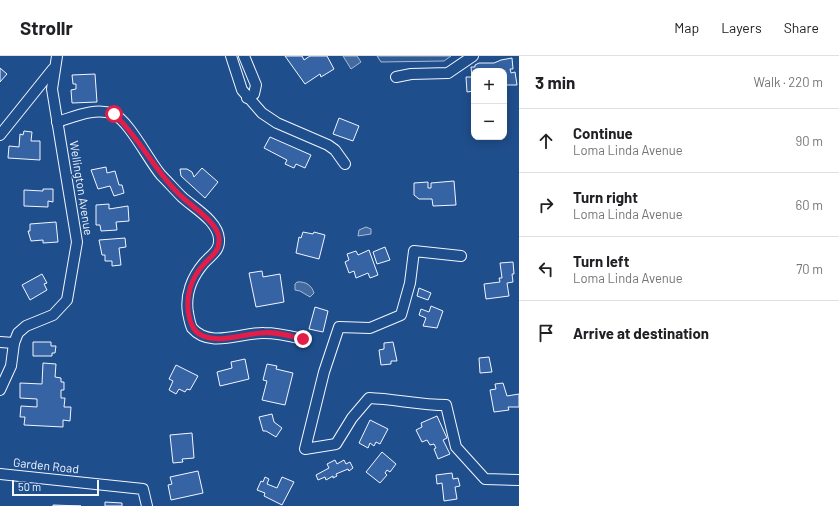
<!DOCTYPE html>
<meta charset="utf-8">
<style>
:root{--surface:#fff;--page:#f2f2f2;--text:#202124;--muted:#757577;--line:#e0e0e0}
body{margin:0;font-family:Barlow,sans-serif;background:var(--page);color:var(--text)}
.controls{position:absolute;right:12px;top:12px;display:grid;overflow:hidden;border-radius:8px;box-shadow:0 2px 10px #0003}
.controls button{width:36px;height:36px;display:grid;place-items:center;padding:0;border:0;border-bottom:1px solid var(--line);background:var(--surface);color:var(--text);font:20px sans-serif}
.scale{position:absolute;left:12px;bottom:10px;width:87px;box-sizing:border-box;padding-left:4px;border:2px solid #f2f6ff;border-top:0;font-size:11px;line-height:14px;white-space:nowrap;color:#f2f6ff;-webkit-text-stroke:3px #1f4e8c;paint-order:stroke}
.stop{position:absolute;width:12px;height:12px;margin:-9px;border:3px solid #e11d48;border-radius:50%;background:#fff}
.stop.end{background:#e11d48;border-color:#fff;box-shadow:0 1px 4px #0008}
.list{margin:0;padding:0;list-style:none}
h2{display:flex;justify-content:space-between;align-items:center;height:52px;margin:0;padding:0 16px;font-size:17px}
h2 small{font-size:13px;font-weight:400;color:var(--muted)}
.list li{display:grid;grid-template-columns:26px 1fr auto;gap:12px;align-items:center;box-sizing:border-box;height:64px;padding:0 16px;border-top:1px solid var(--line)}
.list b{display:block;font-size:15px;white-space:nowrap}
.list p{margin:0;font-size:13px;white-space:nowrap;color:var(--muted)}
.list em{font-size:13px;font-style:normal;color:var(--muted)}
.icon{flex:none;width:22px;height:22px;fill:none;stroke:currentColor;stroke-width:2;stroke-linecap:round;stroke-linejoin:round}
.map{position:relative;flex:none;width:519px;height:450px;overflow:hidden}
header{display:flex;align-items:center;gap:24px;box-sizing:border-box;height:56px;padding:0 20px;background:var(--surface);border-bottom:1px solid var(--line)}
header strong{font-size:19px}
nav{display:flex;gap:22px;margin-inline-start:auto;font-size:14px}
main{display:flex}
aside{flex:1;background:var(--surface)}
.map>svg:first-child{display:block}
.green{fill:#305b95;stroke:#a8bbd7}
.water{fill:#446ba0;stroke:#a8bbd7}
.building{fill:#3563a3;stroke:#f2f6ff}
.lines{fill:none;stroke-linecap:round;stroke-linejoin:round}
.street-casing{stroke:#f2f6ff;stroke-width:12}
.street{stroke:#1f4e8c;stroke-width:10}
.route{stroke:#e11d48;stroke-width:5}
.labels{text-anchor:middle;stroke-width:3;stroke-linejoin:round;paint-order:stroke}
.street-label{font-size:12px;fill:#f2f6ff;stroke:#1f4e8c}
</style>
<header>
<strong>Strollr</strong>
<nav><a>Map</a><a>Layers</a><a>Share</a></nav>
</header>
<main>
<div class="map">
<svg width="519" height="450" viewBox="0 0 519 450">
<rect width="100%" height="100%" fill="#1f4e8c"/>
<path class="green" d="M 377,0 L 451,0 L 444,5 L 381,6 Z"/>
<g class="water">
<path d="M 343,0 L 357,0 L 361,6 L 351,13 Z"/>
<path d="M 366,171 L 371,173 L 371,178 L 358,180 L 359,174 Z"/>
<path d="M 297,226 C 306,225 312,230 314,237 L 310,241 L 300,235 L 295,234 L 295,228 Z"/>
</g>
<g class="building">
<path d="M 285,0 L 302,0 L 304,4 L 310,0 L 327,0 L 334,13 L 321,21 L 320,18 L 305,28 Z"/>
<path d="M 512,2 L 513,13 L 510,13 L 511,17 L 515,16 L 517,29 L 504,29 L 504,15 L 474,15 L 474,35 L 467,36 L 466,21 L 472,21 L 471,11 L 475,11 L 475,9 L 479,7 L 494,7 L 501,4 Z"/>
<path d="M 0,12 L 7,18 L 0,26 Z"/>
<path d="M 95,18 L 97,46 L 72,47 L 71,34 L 76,33 L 76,28 L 73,28 L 72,19 Z"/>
<path d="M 339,62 L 359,70 L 353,85 L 333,78 Z"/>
<path d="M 24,75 L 32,76 L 31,85 L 40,85 L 40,104 L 8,102 L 9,90 L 19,91 L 20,78 L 23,79 Z"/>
<path d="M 270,81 L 311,99 L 305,112 L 296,108 L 294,112 L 285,108 L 287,104 L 264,92 Z"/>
<path d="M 106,111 L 107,117 L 115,115 L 119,129 L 122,129 L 124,137 L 114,140 L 110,130 L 98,133 L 91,114 Z"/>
<path d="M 202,112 L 218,126 L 205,142 L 181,120 L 180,113 L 187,113 L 192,116 L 194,121 Z"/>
<path d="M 454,125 L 456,149 L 433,150 L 432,143 L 419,143 L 414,139 L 414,127 L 428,126 L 428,132 L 431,132 L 431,127 Z"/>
<path d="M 43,133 L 53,133 L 53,146 L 48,145 L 48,151 L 24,150 L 24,134 L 43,135 Z"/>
<path d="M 109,148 L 109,153 L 128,150 L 129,165 L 116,166 L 117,174 L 101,175 L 100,169 L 96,169 L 96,149 Z"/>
<path d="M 56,166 L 58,186 L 43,187 L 43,184 L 31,185 L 28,175 L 30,175 L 30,168 Z"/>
<path d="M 303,176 L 313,178 L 314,176 L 325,179 L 319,203 L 296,197 L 299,181 L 301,182 Z"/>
<path d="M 125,182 L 126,191 L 119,192 L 121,209 L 112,210 L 112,205 L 105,205 L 105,199 L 102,199 L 99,184 Z"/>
<path d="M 385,191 L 390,204 L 377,208 L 373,196 Z"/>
<path d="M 369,194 L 378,219 L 370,222 L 368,217 L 356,222 L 354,215 L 349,217 L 345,206 L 349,204 L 347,198 L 356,195 L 358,199 Z"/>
<path d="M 513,206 L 514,218 L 512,218 L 513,226 L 507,227 L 509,240 L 486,243 L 484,228 L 500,226 L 499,222 L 502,222 L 500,207 Z"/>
<path d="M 262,215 L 263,221 L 280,218 L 284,246 L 256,251 L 249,217 Z"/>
<path d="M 42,218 L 47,227 L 44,228 L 47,234 L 30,244 L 22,229 Z"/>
<path d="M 419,232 L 431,237 L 428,244 L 417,240 Z"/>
<path d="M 431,250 L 443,255 L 437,272 L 423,270 L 426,262 L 419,259 L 421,253 L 429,256 Z"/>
<path d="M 315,251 L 328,255 L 323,276 L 309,273 Z"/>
<path d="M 33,286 L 51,286 L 51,290 L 56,290 L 55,297 L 52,297 L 52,300 L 33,300 Z"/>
<path d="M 393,286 L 397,305 L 391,305 L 391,308 L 381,309 L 379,294 L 384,293 L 384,287 Z"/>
<path d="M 489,301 L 492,316 L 480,317 L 479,302 Z"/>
<path d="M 245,303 L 249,323 L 220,330 L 217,316 L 232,312 L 231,306 Z"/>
<path d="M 43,307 L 56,308 L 55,321 L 61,322 L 61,326 L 64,326 L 64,334 L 61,334 L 61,342 L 65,342 L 64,351 L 71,351 L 70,365 L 63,364 L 63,371 L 24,369 L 25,361 L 20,361 L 21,350 L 37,351 L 37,343 L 20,342 L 20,327 L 42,328 Z"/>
<path d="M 267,308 L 277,310 L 276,313 L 293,317 L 285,349 L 262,344 L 267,325 L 263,324 Z"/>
<path d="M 176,309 L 198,320 L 190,334 L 187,333 L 185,336 L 179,333 L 176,338 L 169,334 L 173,325 L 169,323 Z"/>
<path d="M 503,327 L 507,340 L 519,338 L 519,351 L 508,351 L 509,354 L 494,356 L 490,334 L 496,333 L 495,328 Z"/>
<path d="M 272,358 L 274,366 L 282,372 L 276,381 L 266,375 L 263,375 L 259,361 Z"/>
<path d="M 437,360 L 447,382 L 443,384 L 450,398 L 438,403 L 434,393 L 436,392 L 434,388 L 430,389 L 427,384 L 422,386 L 416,374 L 422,371 L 421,367 Z"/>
<path d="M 370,364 L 388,373 L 380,388 L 376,386 L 374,390 L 370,387 L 368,392 L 359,387 Z"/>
<path d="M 192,377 L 194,402 L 182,403 L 183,406 L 173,407 L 170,379 Z"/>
<path d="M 382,396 L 396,408 L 390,416 L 387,414 L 385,417 L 387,419 L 380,427 L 366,416 Z"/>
<path d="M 335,404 L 337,408 L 344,404 L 346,408 L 350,406 L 353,412 L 349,415 L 348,413 L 336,418 L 337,420 L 333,422 L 333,420 L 326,424 L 325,421 L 318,424 L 316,419 L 329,412 L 327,408 Z"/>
<path d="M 198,415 L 203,437 L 171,444 L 168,429 L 172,428 L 170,421 Z"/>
<path d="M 452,417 L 453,423 L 458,422 L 460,430 L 455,431 L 457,443 L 444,445 L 442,427 L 437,428 L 436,419 Z"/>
<path d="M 265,421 L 269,423 L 267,428 L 277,432 L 282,421 L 294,426 L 282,449 L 264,440 L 265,437 L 257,434 L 261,425 L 263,426 Z"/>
<path d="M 105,446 L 122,447 L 122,450 L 105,450 Z"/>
<path d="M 53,449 L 81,450 L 53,450 Z"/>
</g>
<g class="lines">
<defs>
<g id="street">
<path d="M 231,0 L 242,34 L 262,57 L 277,67 L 328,89 L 335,94 L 345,108"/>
<path d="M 244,0 L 256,29 L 254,38 L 247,42"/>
<path d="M 396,21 L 411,18 L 448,17 L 473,0"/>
<path d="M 57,66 C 74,61 95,51 113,58 C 128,63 149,105 161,119 C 168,126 175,134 182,141 C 194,152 218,165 219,183 C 220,195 211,199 204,207 C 192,221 185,239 188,257 C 189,262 190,268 192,272 C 210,293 242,276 264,277 C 278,277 290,280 303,283"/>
<path d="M 0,79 L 53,13"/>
<path d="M 461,200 L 414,195 L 410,227 L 401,259 L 370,272 L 339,271 L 324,316 L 305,393 L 336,388 L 352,362 L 369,342 C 395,343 420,349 446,349 L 456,391 L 485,423 L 519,424"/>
<path d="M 0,286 L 14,287"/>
<path d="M 0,334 L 11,310 L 14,287 L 18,277 L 26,270 L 53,259 L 67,244 L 77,186 L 52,33 L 57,0"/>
<path d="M 0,418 L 143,433 L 147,450"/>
</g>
</defs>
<use href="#street" class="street-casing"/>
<use href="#street" class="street"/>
</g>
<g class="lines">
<path class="route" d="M 114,58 C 140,82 155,116 181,140 C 192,151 221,168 219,185 C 219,196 211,200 205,207 C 191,221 185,241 189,260 C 191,268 193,275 201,279 C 219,288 242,278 261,277 C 275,275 289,280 303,283"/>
</g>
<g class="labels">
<g class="street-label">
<text transform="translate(81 132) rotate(81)" y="4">Wellington Avenue</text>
<text transform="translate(46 410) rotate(6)" y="4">Garden Road</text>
</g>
</g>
</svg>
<div class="controls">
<button>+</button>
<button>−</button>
</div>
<div class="scale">50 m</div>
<div class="stop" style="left:114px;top:58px"></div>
<div class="stop end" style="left:303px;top:283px"></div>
</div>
<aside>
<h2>3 min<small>Walk · 220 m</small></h2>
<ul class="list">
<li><svg class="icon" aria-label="ahead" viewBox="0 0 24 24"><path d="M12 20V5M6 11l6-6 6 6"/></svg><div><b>Continue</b><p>Loma Linda Avenue</p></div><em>90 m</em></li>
<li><svg class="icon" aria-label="right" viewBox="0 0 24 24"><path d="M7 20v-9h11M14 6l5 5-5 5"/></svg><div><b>Turn right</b><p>Loma Linda Avenue</p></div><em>60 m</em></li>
<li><svg class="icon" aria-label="left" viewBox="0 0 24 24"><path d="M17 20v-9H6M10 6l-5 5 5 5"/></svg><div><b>Turn left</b><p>Loma Linda Avenue</p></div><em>70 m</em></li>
<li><svg class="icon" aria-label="arrive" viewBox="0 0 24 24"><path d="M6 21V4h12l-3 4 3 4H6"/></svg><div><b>Arrive at destination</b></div></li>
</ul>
</aside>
</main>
